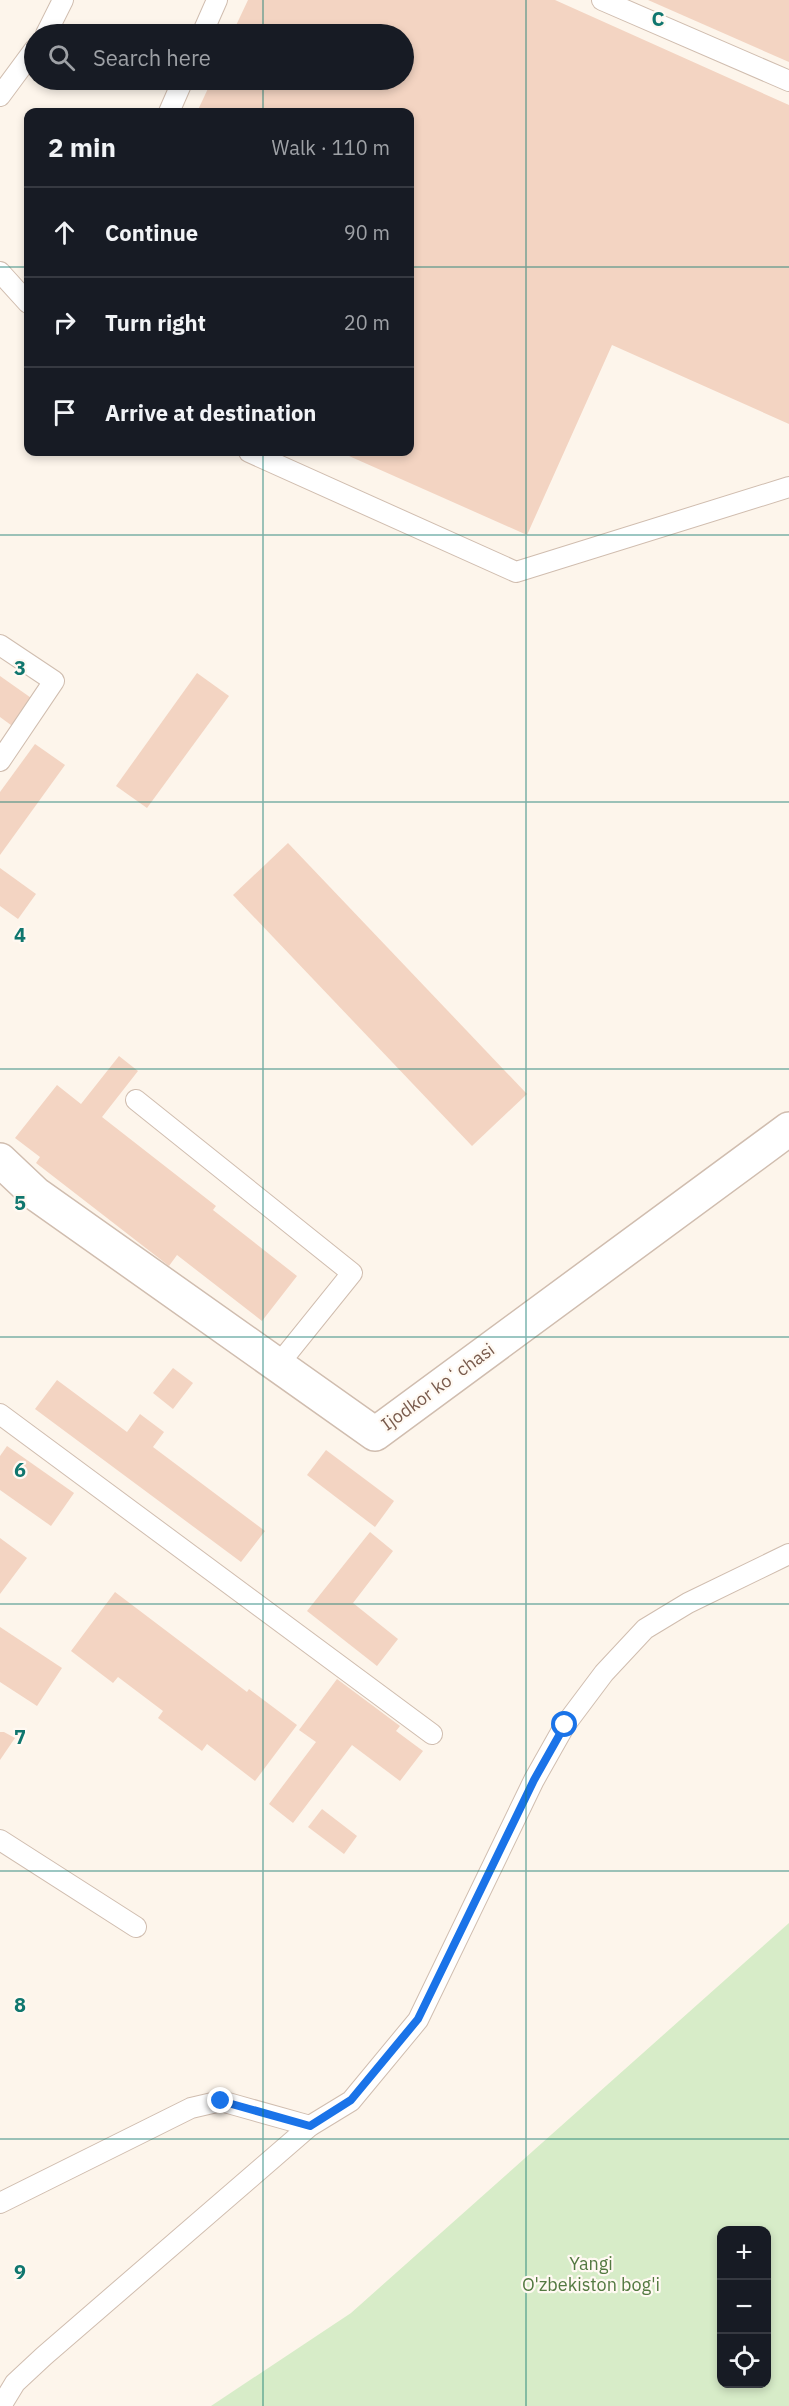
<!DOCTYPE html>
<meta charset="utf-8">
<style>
:root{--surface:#171b24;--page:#242831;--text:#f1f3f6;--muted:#9ea1a6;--line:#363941}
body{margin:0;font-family:"IBM Plex Sans",sans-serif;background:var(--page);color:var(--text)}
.controls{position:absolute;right:18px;bottom:18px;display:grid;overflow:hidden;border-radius:12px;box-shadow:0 3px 9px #0003}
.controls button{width:54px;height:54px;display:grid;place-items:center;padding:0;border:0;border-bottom:2px solid var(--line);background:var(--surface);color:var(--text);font:30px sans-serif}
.stop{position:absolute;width:18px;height:18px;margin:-14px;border:4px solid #1a73e8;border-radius:50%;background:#fff}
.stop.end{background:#1a73e8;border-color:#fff;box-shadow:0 2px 6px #0008}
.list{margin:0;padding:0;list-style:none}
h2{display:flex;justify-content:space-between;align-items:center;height:78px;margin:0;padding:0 24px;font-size:26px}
h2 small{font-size:20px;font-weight:400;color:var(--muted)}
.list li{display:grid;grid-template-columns:39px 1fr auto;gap:18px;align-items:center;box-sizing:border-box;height:90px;padding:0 24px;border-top:2px solid var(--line)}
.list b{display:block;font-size:22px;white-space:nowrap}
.list em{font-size:20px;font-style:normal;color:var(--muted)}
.icon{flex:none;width:33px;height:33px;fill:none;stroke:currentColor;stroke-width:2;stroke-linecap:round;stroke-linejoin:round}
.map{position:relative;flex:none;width:789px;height:2406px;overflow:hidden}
.search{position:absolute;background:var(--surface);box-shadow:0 3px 9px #0003;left:24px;top:24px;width:390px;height:66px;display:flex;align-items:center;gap:15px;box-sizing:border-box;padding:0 21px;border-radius:33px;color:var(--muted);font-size:22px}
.panel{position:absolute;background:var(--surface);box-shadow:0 3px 9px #0003;left:24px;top:108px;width:390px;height:348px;border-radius:12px}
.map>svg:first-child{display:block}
.green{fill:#d7ecc8;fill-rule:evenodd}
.building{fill:#f3d4c2}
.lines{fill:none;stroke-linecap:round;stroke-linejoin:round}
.lane-casing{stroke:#d0bdaf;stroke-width:22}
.street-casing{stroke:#d0bdaf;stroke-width:36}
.lane{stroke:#fff;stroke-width:20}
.street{stroke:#fff;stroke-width:33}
.route{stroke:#1a73e8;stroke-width:8}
.grid{fill:none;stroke:#0f766e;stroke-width:1.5;stroke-opacity:0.55}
.labels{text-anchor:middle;stroke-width:4.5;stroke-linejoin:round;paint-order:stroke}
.street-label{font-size:18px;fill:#795b4d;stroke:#fff9f2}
.park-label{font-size:18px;fill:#537941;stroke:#fff9f2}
.grid-label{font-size:20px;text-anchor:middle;font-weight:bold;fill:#0f766e;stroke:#fff9f2;stroke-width:4.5;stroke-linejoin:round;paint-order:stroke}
</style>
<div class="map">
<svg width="789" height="2406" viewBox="0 0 789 2406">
<rect width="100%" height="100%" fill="#fdf5eb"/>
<path class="green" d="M 789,1923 L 789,2406 L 211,2406 L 351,2313 ZM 722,2230 L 766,2230 L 766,2384 L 722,2384 Z"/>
<g class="building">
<path d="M 248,0 L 555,0 L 789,105 L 789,424 L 612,345 L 527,535 L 340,452 L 410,452 L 410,112 L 197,112 L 212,80 L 404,80 L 404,34 L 232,34 Z"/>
<path d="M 648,0 L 789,0 L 789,62 Z"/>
<path d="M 197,673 L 229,696 L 147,808 L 116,786 Z"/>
<path d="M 0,676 L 34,700 L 15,728 L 0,717 Z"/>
<path d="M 35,744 L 65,765 L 0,855 L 0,792 Z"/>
<path d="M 288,843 L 527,1094 L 472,1146 L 233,895 Z"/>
<path d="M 0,868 L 36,894 L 18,919 L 0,906 Z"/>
<path d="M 119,1056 L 138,1071 L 102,1117 L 216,1206 L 213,1210 L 297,1276 L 262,1321 L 177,1255 L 169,1266 L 36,1163 L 40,1157 L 15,1138 L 57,1085 L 81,1104 Z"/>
<path d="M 173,1368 L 193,1383 L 173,1409 L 153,1393 Z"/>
<path d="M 57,1380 L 127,1432 L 140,1414 L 164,1432 L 153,1447 L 265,1531 L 241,1562 L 35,1409 Z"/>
<path d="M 7,1446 L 74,1493 L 51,1526 L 0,1490 L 0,1456 Z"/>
<path d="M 326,1450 L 394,1501 L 375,1527 L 307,1475 Z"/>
<path d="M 370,1532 L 393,1551 L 353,1603 L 398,1639 L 377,1666 L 307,1611 Z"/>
<path d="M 0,1538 L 27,1558 L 0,1594 Z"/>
<path d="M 115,1592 L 247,1692 L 249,1689 L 297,1725 L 255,1781 L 207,1744 L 202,1751 L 158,1718 L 163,1711 L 118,1677 L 113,1683 L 71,1651 Z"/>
<path d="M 0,1627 L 62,1668 L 37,1706 L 0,1682 Z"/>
<path d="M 337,1679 L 400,1726 L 396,1731 L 423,1751 L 400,1781 L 352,1745 L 293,1823 L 269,1804 L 316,1742 L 299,1730 Z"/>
<path d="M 0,1732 L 4,1732 L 15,1738 L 0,1760 Z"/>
<path d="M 322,1809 L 357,1836 L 344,1854 L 308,1827 Z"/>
</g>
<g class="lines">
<defs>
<g id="lane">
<path d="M 602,0 L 789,81"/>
<path d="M 46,34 L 63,0"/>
<path d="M 202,34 L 217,0"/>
<path d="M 0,96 L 34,50"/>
<path d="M 169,112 L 183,80"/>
<path d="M 0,272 L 28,303"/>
<path d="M 249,452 L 516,572 L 789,487"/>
<path d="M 0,645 L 54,681 L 0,761"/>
<path d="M 136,1100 L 352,1273 L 278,1365"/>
<path d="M 0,1414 L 432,1734"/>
<path d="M 0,1840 L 136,1927"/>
<path d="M 0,2203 L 191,2108 L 221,2101 L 310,2126"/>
<path d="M 1,2406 L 15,2383 L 44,2356 L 310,2126 L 351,2101 L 418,2020 L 534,1780 L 565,1725 L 604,1673 L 645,1629 L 688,1603 L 789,1554"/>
</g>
<path id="street" d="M 0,1160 L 36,1194 L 375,1434 L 789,1129"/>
</defs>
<use href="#lane" class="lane-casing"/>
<use href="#street" class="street-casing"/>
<use href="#lane" class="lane"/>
<use href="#street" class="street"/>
</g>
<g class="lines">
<path class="route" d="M 221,2101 L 310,2126 L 351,2100 L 418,2019 L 534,1780 L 565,1725"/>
</g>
<path class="grid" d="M 263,0 L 263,34M 526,0 L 526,2406M 263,80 L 263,112M 0,267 L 28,267M 410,267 L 789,267M 263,452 L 263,2406M 0,535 L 789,535M 0,802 L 789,802M 0,1069 L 789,1069M 0,1337 L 789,1337M 0,1604 L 789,1604M 0,1871 L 789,1871M 0,2139 L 789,2139"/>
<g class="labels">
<g class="street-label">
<text transform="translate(438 1387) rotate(-36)" y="6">Ijodkor koʻchasi</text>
</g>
<g class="park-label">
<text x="591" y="2270">Yangi<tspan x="591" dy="21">O'zbekiston bog'i</tspan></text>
</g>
</g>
<g class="grid-label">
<text x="658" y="26">C</text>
<text x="20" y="675">3</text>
<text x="20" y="942">4</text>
<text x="20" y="1210">5</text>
<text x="20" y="1477">6</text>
<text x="20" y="1744">7</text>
<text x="20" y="2012">8</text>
<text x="20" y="2279">9</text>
</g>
</svg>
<div class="controls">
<button>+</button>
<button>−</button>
<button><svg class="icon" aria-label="locate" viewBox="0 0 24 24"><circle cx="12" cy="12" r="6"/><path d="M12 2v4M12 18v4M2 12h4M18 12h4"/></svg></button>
</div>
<div class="stop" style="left:565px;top:1725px"></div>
<div class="stop end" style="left:221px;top:2101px"></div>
<div class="search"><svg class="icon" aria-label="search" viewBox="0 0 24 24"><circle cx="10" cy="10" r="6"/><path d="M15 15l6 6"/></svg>Search here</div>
<section class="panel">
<h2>2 min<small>Walk · 110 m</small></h2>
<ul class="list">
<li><svg class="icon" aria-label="ahead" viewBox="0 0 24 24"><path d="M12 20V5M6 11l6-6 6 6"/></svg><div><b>Continue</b></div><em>90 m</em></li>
<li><svg class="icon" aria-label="right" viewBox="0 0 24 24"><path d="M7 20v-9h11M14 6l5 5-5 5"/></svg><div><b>Turn right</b></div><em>20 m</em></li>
<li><svg class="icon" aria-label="arrive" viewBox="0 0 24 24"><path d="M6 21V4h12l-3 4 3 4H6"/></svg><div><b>Arrive at destination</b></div></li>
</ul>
</section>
</div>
